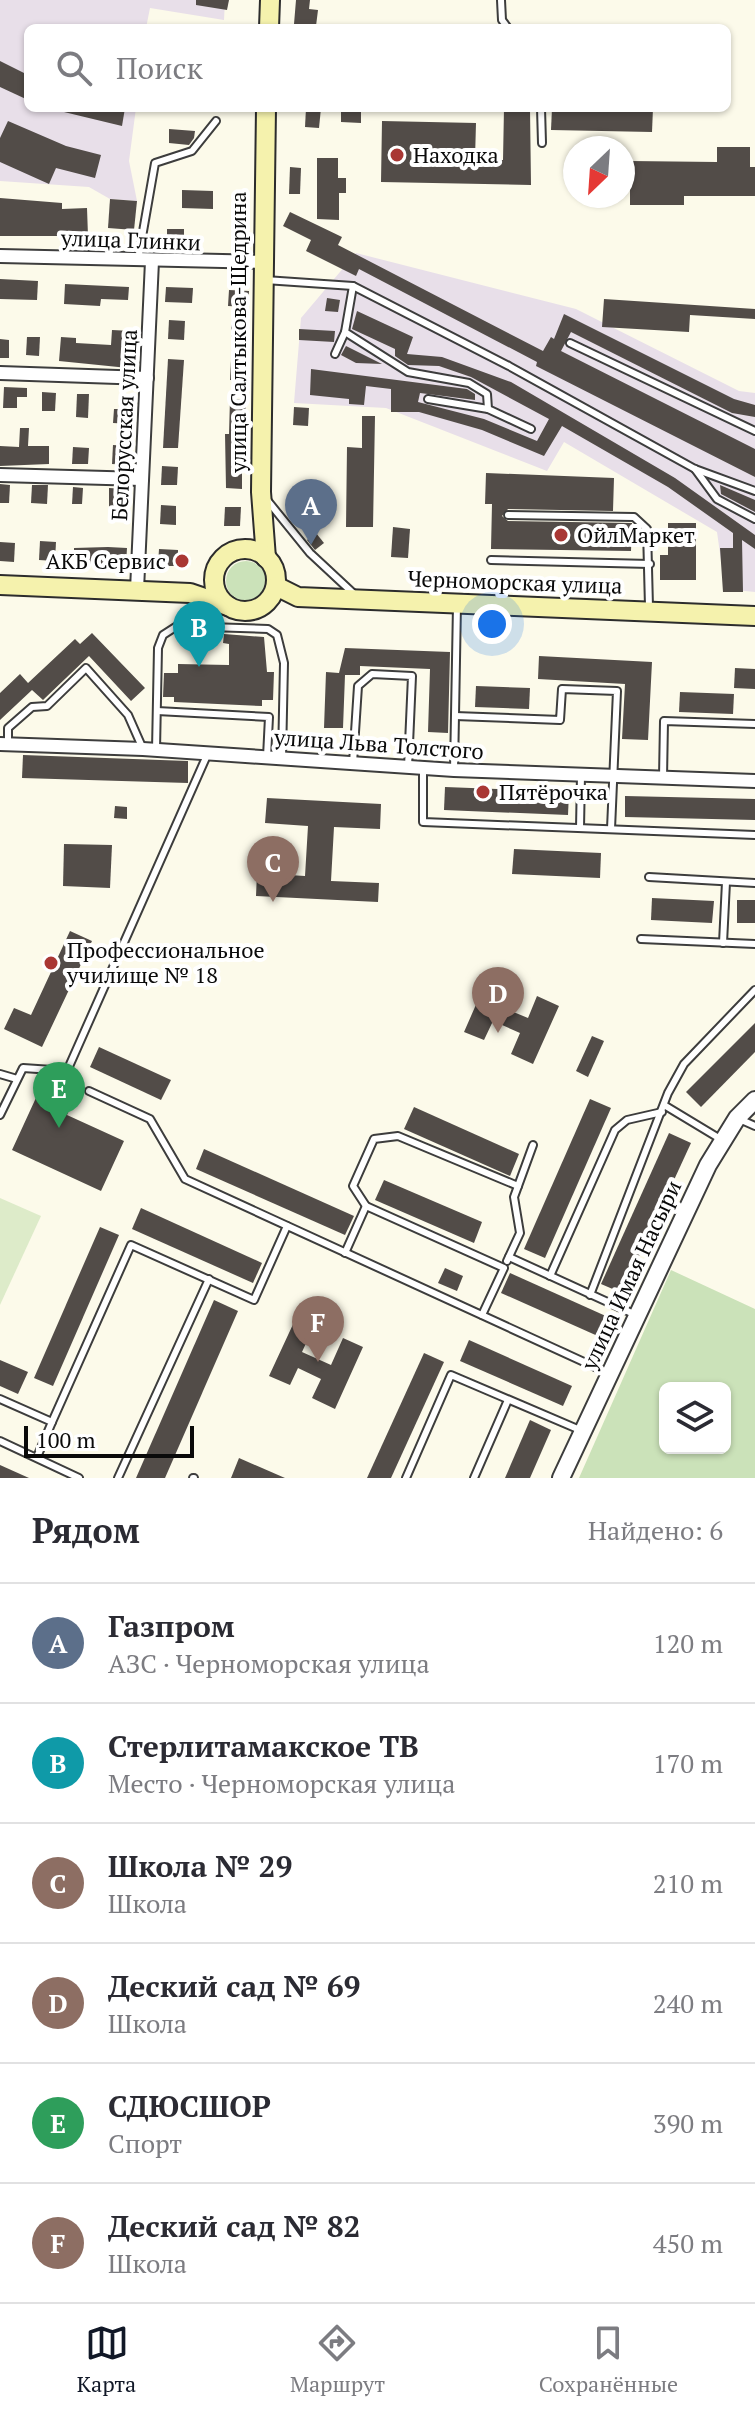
<!DOCTYPE html>
<html lang="ru">
<meta charset="utf-8">
<style>
:root{--surface:#fff;--page:#f7f7f7;--text:#2b2b33;--muted:#7c7c81;--line:#e1e1e2;--accent:#111827}
body{margin:0;font-family:"PT Serif",serif;background:var(--page);color:var(--text)}
.controls{position:absolute;right:24px;bottom:24px;display:grid;overflow:hidden;border-radius:12px;box-shadow:0 2px 6px #0004}
.controls button{width:72px;height:72px;display:grid;place-items:center;padding:0;border:0;border-bottom:2px solid var(--line);background:var(--surface);color:var(--text);font:40px sans-serif}
.compass{position:absolute;left:563px;top:136px;width:72px;height:72px;border-radius:50%;background:var(--surface);box-shadow:0 2px 6px #0004;rotate:205deg}
.scale{position:absolute;left:24px;bottom:20px;width:170px;box-sizing:border-box;padding-left:8px;border:4px solid #0a0a0a;border-top:0;font-size:22px;line-height:28px;white-space:nowrap;color:#0a0a0a;-webkit-text-stroke:6px #fff;paint-order:stroke}
.you{position:absolute;left:492px;top:624px;width:28px;height:28px;margin:-20px;border:6px solid #fff;border-radius:50%;background:#1a73e8;box-shadow:0 0 0 12px #1a73e833}
.badge{display:grid;place-items:center;width:52px;height:52px;border-radius:50%;background:var(--accent);color:#fff;font-size:26px;font-weight:700}
.pin{position:absolute;translate:-50% -66px;filter:drop-shadow(0 2px 4px #0008)}
.pin::after{content:'';position:absolute;top:42px;width:28px;height:24px;background:inherit;clip-path:polygon(0 0,100% 0,50% 100%)}
.list{margin:0;padding:0;list-style:none}
h2{display:flex;justify-content:space-between;align-items:center;height:104px;margin:0;padding:0 32px;font-size:34px}
h2 small{font-size:26px;font-weight:400;color:var(--muted)}
.list li{display:grid;grid-template-columns:52px 1fr auto;gap:24px;align-items:center;box-sizing:border-box;height:120px;padding:0 32px;border-top:2px solid var(--line)}
.list b{display:block;font-size:30px;white-space:nowrap}
.list p{margin:0;font-size:26px;white-space:nowrap;color:var(--muted)}
.list em{font-size:26px;font-style:normal;color:var(--muted)}
.icon{flex:none;width:44px;height:44px;fill:none;stroke:currentColor;stroke-width:2;stroke-linecap:round;stroke-linejoin:round}
.map{position:relative;flex:none;width:755px;height:1478px;overflow:hidden}
.search{position:absolute;background:var(--surface);box-shadow:0 2px 6px #0004;left:24px;right:24px;top:24px;height:88px;display:flex;align-items:center;gap:20px;box-sizing:border-box;padding:0 28px;border-radius:12px;color:var(--muted);font-size:30px}
.sheet{height:824px;background:var(--surface)}
nav{display:flex;justify-content:space-around;align-items:center;box-sizing:border-box;height:112px;border-top:2px solid var(--line);background:var(--surface);font-size:22px;color:var(--muted)}
nav a{display:grid;justify-items:center;gap:4px}
nav .on{color:var(--accent)}
.map>svg:first-child{display:block}
.industrial{fill:#e8dfe9}
.green{fill:#cbe2b9;fill-rule:evenodd}
.pitch{fill:#ddebc9}
.building{fill:#524c48}
.lines{fill:none;stroke-linecap:round;stroke-linejoin:round}
.service-casing{stroke:#3d3d3d;stroke-width:10}
.minor-casing{stroke:#3d3d3d;stroke-width:16}
.tertiary-casing{stroke:#3d3d3d;stroke-width:20}
.secondary-casing{stroke:#2c2c2c;stroke-width:22}
.service{stroke:#fff;stroke-width:6}
.minor{stroke:#fff;stroke-width:12}
.tertiary{stroke:#fff;stroke-width:16}
.secondary{stroke:#f5f2ad;stroke-width:18}
.poi-dot{fill:#a93734;stroke:#fff;stroke-width:3}
.labels{text-anchor:middle;stroke-width:8;stroke-linejoin:round;paint-order:stroke}
.poi-label{font-size:22px;fill:#0a0a0a;stroke:#fff;text-anchor:start}
.street-label{font-size:22px;fill:#0a0a0a;stroke:#fff}
</style>
<div class="map">
<svg width="755" height="1478" viewBox="0 0 755 1478">
<rect width="100%" height="100%" fill="#fcfaea"/>
<g class="industrial">
<path d="M 0,0 L 225,0 L 224,20 L 150,8 L 146,28 L 28,28 L 28,108 L 136,108 L 129,161 L 137,201 L 110,199 L 89,187 L 0,181 Z"/>
<path d="M 356,253 L 576,309 L 739,391 L 755,393 L 755,592 L 725,589 L 717,532 L 564,442 L 547,471 L 386,408 L 294,403 L 301,318 Z"/>
</g>
<g class="green">
<circle cx="246" cy="581" r="20"/>
<path d="M 671,1270 L 755,1309 L 755,1478 L 579,1478 ZM 665,1388 L 725,1388 L 725,1448 L 665,1448 Z"/>
</g>
<path class="pitch" d="M 0,1198 L 41,1216 L 0,1305 Z"/>
<g class="building">
<path d="M 196,0 L 229,0 L 227,10 L 196,5 Z"/>
<path d="M 296,0 L 310,0 L 309,9 L 318,10 L 316,26 L 294,24 Z"/>
<path d="M 0,61 L 28,75 L 28,100 L 0,87 Z"/>
<path d="M 65,108 L 125,108 L 122,126 L 64,112 Z"/>
<path d="M 306,108 L 321,108 L 319,128 L 305,127 Z"/>
<path d="M 341,108 L 361,108 L 361,123 L 341,122 Z"/>
<path d="M 504,108 L 530,108 L 531,185 L 381,182 L 382,121 L 476,123 L 475,159 L 503,160 Z"/>
<path d="M 552,108 L 653,108 L 652,132 L 551,130 Z"/>
<path d="M 8,121 L 66,146 L 101,155 L 95,178 L 56,168 L 49,184 L 0,162 L 0,138 Z"/>
<path d="M 169,129 L 195,131 L 194,138 L 189,145 L 169,143 Z"/>
<path d="M 717,147 L 750,147 L 750,167 L 755,167 L 755,196 L 684,196 L 684,205 L 630,205 L 630,161 L 717,162 Z"/>
<path d="M 317,158 L 338,158 L 338,178 L 346,178 L 346,193 L 339,193 L 339,220 L 317,219 Z"/>
<path d="M 290,167 L 301,168 L 300,194 L 289,194 Z"/>
<path d="M 182,190 L 213,191 L 213,209 L 182,208 Z"/>
<path d="M 0,198 L 62,203 L 62,209 L 87,208 L 88,236 L 0,236 Z"/>
<path d="M 110,199 L 137,201 L 134,230 L 108,228 Z"/>
<path d="M 290,212 L 342,237 L 338,245 L 543,351 L 551,337 L 554,339 L 564,314 L 734,399 L 755,405 L 755,417 L 732,413 L 571,332 L 561,351 L 755,449 L 755,477 L 536,366 L 537,362 L 359,269 L 356,276 L 306,251 L 311,240 L 283,226 Z"/>
<path d="M 167,229 L 184,229 L 184,244 L 167,243 Z"/>
<path d="M 0,279 L 38,281 L 37,300 L 0,299 Z"/>
<path d="M 65,284 L 129,287 L 128,300 L 101,299 L 100,306 L 64,304 Z"/>
<path d="M 166,287 L 193,288 L 192,303 L 165,302 Z"/>
<path d="M 229,290 L 249,291 L 248,307 L 228,306 Z"/>
<path d="M 327,298 L 340,300 L 338,312 L 325,311 Z"/>
<path d="M 604,299 L 755,309 L 755,319 L 690,315 L 689,332 L 602,327 Z"/>
<path d="M 357,311 L 413,337 L 407,354 L 442,357 L 511,382 L 675,478 L 755,535 L 755,549 L 742,540 L 743,592 L 723,592 L 720,548 L 733,548 L 733,533 L 668,487 L 562,426 L 544,456 L 482,430 L 419,412 L 391,412 L 391,389 L 366,386 L 364,405 L 349,404 L 349,399 L 310,395 L 311,369 L 467,389 L 475,394 L 475,400 L 420,393 L 418,402 L 484,419 L 537,441 L 549,419 L 471,377 L 439,366 L 408,365 L 395,356 L 395,349 L 352,329 Z"/>
<path d="M 169,320 L 185,321 L 184,340 L 168,339 Z"/>
<path d="M 231,324 L 247,324 L 246,343 L 231,343 Z"/>
<path d="M 299,329 L 335,331 L 334,342 L 299,340 Z"/>
<path d="M 112,330 L 132,331 L 131,355 L 138,355 L 138,369 L 59,361 L 61,337 L 76,338 L 76,343 L 111,345 Z"/>
<path d="M 27,337 L 40,337 L 39,356 L 26,355 Z"/>
<path d="M 0,339 L 9,340 L 9,358 L 0,358 Z"/>
<path d="M 346,346 L 382,364 L 356,363 L 341,355 Z"/>
<path d="M 168,359 L 184,360 L 178,448 L 163,448 Z"/>
<path d="M 231,361 L 247,362 L 246,381 L 230,380 Z"/>
<path d="M 4,387 L 27,388 L 27,397 L 17,397 L 17,408 L 3,408 Z"/>
<path d="M 42,392 L 56,393 L 55,411 L 42,411 Z"/>
<path d="M 77,394 L 89,394 L 88,418 L 76,417 Z"/>
<path d="M 230,399 L 246,400 L 245,418 L 242,418 L 242,489 L 226,488 L 225,434 L 229,434 Z"/>
<path d="M 123,404 L 132,404 L 132,424 L 113,423 L 114,409 L 122,409 Z"/>
<path d="M 294,407 L 309,408 L 308,426 L 293,425 Z"/>
<path d="M 362,416 L 375,416 L 373,527 L 346,527 L 347,447 L 362,448 Z"/>
<path d="M 20,428 L 29,428 L 28,446 L 49,446 L 49,464 L 0,466 L 0,446 L 19,447 Z"/>
<path d="M 113,445 L 129,446 L 128,465 L 112,464 Z"/>
<path d="M 73,447 L 89,448 L 88,464 L 72,464 Z"/>
<path d="M 162,466 L 178,467 L 177,485 L 161,485 Z"/>
<path d="M 486,473 L 614,478 L 613,511 L 508,509 L 502,516 L 508,521 L 632,523 L 631,551 L 491,549 L 492,504 L 485,504 Z"/>
<path d="M 0,484 L 10,485 L 9,503 L 0,503 Z"/>
<path d="M 32,485 L 48,485 L 47,504 L 31,503 Z"/>
<path d="M 720,485 L 755,500 L 755,512 L 721,494 Z"/>
<path d="M 73,487 L 83,488 L 82,504 L 72,504 Z"/>
<path d="M 109,488 L 125,489 L 125,508 L 109,507 Z"/>
<path d="M 161,505 L 176,506 L 176,525 L 160,524 Z"/>
<path d="M 225,507 L 241,507 L 240,526 L 224,526 Z"/>
<path d="M 668,523 L 696,523 L 696,580 L 660,580 L 660,555 L 668,555 Z"/>
<path d="M 393,527 L 410,529 L 408,558 L 391,557 Z"/>
<path d="M 316,533 L 324,543 L 315,550 L 307,540 Z"/>
<path d="M 40,541 L 56,542 L 55,561 L 39,560 Z"/>
<path d="M 0,542 L 15,543 L 14,562 L 0,561 Z"/>
<path d="M 108,547 L 127,548 L 126,564 L 74,564 L 74,548 Z"/>
<path d="M 159,549 L 178,550 L 178,566 L 158,566 Z"/>
<path d="M 92,633 L 145,688 L 131,701 L 89,656 L 43,700 L 32,690 L 0,720 L 0,693 L 20,674 L 28,683 L 75,639 L 80,644 Z"/>
<path d="M 224,634 L 264,637 L 267,672 L 274,672 L 273,700 L 262,700 L 262,706 L 174,702 L 174,697 L 163,697 L 164,673 L 178,673 L 178,664 L 229,665 L 229,644 L 223,643 Z"/>
<path d="M 345,648 L 450,652 L 448,733 L 428,732 L 430,669 L 360,666 L 360,675 L 345,675 L 343,728 L 324,728 L 326,672 L 339,673 Z"/>
<path d="M 539,656 L 652,662 L 648,740 L 622,739 L 625,684 L 538,679 Z"/>
<path d="M 735,668 L 755,669 L 755,689 L 734,688 Z"/>
<path d="M 476,686 L 530,688 L 529,709 L 475,707 Z"/>
<path d="M 680,692 L 734,694 L 733,714 L 679,712 Z"/>
<path d="M 23,755 L 188,761 L 188,783 L 22,778 Z"/>
<path d="M 445,787 L 569,792 L 568,815 L 444,810 Z"/>
<path d="M 625,796 L 755,799 L 755,820 L 625,817 Z"/>
<path d="M 267,798 L 381,804 L 380,829 L 334,827 L 331,881 L 379,883 L 378,902 L 256,896 L 257,873 L 305,876 L 308,826 L 265,823 Z"/>
<path d="M 115,806 L 127,807 L 127,819 L 114,818 Z"/>
<path d="M 64,844 L 112,845 L 110,888 L 63,886 Z"/>
<path d="M 514,849 L 601,853 L 600,878 L 512,874 Z"/>
<path d="M 652,898 L 714,901 L 712,923 L 651,920 Z"/>
<rect x="737" y="900" width="18" height="23"/>
<path d="M 70,931 L 92,941 L 42,1047 L 4,1029 L 14,1008 L 31,1015 Z"/>
<path d="M 489,975 L 511,985 L 501,1007 L 528,1018 L 537,996 L 559,1006 L 533,1064 L 511,1054 L 520,1033 L 493,1021 L 484,1040 L 464,1032 Z"/>
<path d="M 755,1023 L 755,1052 L 701,1107 L 686,1092 Z"/>
<path d="M 592,1036 L 604,1041 L 588,1077 L 576,1071 Z"/>
<path d="M 99,1047 L 171,1080 L 161,1100 L 90,1067 Z"/>
<path d="M 46,1076 L 78,1090 L 67,1115 L 124,1141 L 101,1191 L 12,1150 Z"/>
<path d="M 590,1099 L 611,1108 L 545,1258 L 524,1249 Z"/>
<path d="M 414,1107 L 519,1154 L 510,1176 L 404,1129 Z"/>
<path d="M 669,1133 L 691,1143 L 622,1293 L 601,1284 Z"/>
<path d="M 204,1149 L 354,1216 L 345,1235 L 196,1169 Z"/>
<path d="M 384,1180 L 482,1222 L 474,1243 L 375,1200 Z"/>
<path d="M 141,1208 L 262,1263 L 253,1283 L 132,1229 Z"/>
<path d="M 100,1227 L 119,1235 L 53,1386 L 34,1378 Z"/>
<path d="M 445,1268 L 463,1276 L 457,1291 L 438,1283 Z"/>
<path d="M 510,1273 L 608,1317 L 600,1337 L 501,1293 Z"/>
<path d="M 214,1300 L 238,1311 L 165,1478 L 136,1478 Z"/>
<path d="M 295,1320 L 313,1328 L 302,1352 L 331,1365 L 343,1338 L 363,1347 L 335,1409 L 312,1398 L 321,1379 L 298,1368 L 290,1385 L 269,1376 Z"/>
<path d="M 469,1340 L 572,1386 L 563,1406 L 460,1361 Z"/>
<path d="M 424,1353 L 444,1362 L 391,1478 L 367,1478 Z"/>
<path d="M 0,1360 L 28,1372 L 18,1394 L 0,1386 Z"/>
<path d="M 530,1420 L 551,1430 L 530,1478 L 505,1478 Z"/>
<path d="M 239,1458 L 285,1478 L 231,1478 Z"/>
<path d="M 0,1465 L 29,1478 L 0,1478 Z"/>
</g>
<g class="lines">
<defs>
<g id="service">
<path d="M 501,0 L 502,20 L 508,28"/>
<path d="M 541,108 L 542,143"/>
<path d="M 138,260 L 155,163 L 192,151 L 216,121"/>
<path d="M 265,280 L 353,286 L 509,366 L 695,469 L 755,491"/>
<path d="M 353,286 L 345,332 L 408,372 L 469,383 L 487,394 L 488,409 L 531,429"/>
<path d="M 570,343 L 755,431"/>
<path d="M 335,354 L 345,332"/>
<path d="M 428,399 L 488,409"/>
<path d="M 695,469 L 717,499 L 755,519"/>
<path d="M 267,500 L 310,553 L 354,594"/>
<path d="M 508,515 L 634,517 L 647,529 L 649,607"/>
<path d="M 491,560 L 650,564"/>
<path d="M 157,711 L 269,717 L 267,757"/>
<path d="M 455,716 L 560,720 L 562,689 L 617,691 L 611,829"/>
<path d="M 8,743 L 8,728 L 32,707 L 47,706 L 86,668 L 128,715 L 143,749"/>
<path d="M 156,750 L 158,648 L 163,635 L 177,626 L 268,629 L 277,635 L 284,663 L 282,758"/>
<path d="M 353,763 L 358,686 L 372,674 L 412,676 L 408,767"/>
<path d="M 423,768 L 423,822 L 755,835"/>
<path d="M 454,770 L 457,605"/>
<path d="M 663,778 L 664,721 L 755,724"/>
<path d="M 580,828 L 581,775"/>
<path d="M 649,877 L 755,883"/>
<path d="M 641,939 L 755,944"/>
<path d="M 723,943 L 726,882"/>
<path d="M 0,1074 L 17,1079"/>
<path d="M 89,1091 L 150,1119 L 185,1179 L 608,1373"/>
<path d="M 664,1105 L 722,1140"/>
<path d="M 0,1115 L 23,1068 L 67,1071 L 208,753"/>
<path d="M 737,1118 L 755,1126"/>
<path d="M 366,1206 L 353,1186 L 374,1139 L 398,1136 L 518,1186"/>
<path d="M 345,1253 L 366,1206 L 504,1268 L 482,1315"/>
<path d="M 509,1257 L 636,1315"/>
<path d="M 507,1261 L 520,1233 L 514,1197 L 533,1145"/>
<path d="M 550,1276 L 615,1130 L 627,1120 L 662,1112"/>
<path d="M 590,1295 L 668,1093 L 684,1064 L 755,990"/>
<path d="M 0,1399 L 52,1422 L 37,1457"/>
<path d="M 52,1422 L 131,1245 L 254,1300 L 287,1226"/>
<path d="M 0,1441 L 79,1478"/>
<path d="M 118,1478 L 209,1279"/>
<path d="M 193,1478 L 194,1478"/>
<path d="M 406,1478 L 451,1375 L 580,1430"/>
<path d="M 474,1478 L 508,1400"/>
</g>
<g id="minor">
<path d="M 0,256 L 262,262"/>
<path d="M 0,373 L 147,378"/>
<path d="M 0,475 L 142,479"/>
<path d="M 137,590 L 152,261"/>
<path d="M 0,744 L 143,749 L 454,770 L 755,781"/>
</g>
<path id="tertiary" d="M 561,1478 L 708,1165 L 737,1118 L 755,1100"/>
<g id="secondary">
<path d="M 269,28 L 270,0"/>
<path d="M 266,108 L 261,492 L 266,558"/>
<circle cx="245" cy="580" r="31"/>
<path d="M 0,585 L 190,593 L 228,606"/>
<path d="M 276,586 L 298,597 L 755,616"/>
</g>
</defs>
<use href="#service" class="service-casing"/>
<use href="#minor" class="minor-casing"/>
<use href="#tertiary" class="tertiary-casing"/>
<use href="#secondary" class="secondary-casing"/>
<use href="#service" class="service"/>
<use href="#minor" class="minor"/>
<use href="#tertiary" class="tertiary"/>
<use href="#secondary" class="secondary"/>
</g>
<g class="poi-dot">
<circle cx="397" cy="155" r="8"/>
<circle cx="561" cy="535" r="8"/>
<circle cx="182" cy="561" r="8"/>
<circle cx="483" cy="792" r="8"/>
<circle cx="51" cy="963" r="8"/>
</g>
<g class="labels">
<g class="poi-label">
<text x="413" y="163">Находка</text>
<text x="577" y="543">ОйлМаркет</text>
<text x="166" y="569" text-anchor="end">АКБ Сервис</text>
<text x="499" y="800">Пятёрочка</text>
<text x="67" y="958">Профессиональное<tspan x="67" dy="25">училище № 18</tspan></text>
</g>
<g class="street-label">
<text transform="translate(131 240) rotate(2)" y="8">улица Глинки</text>
<text transform="translate(238 332) rotate(-90)" y="8">улица Салтыкова-Щедрина</text>
<text transform="translate(124 425) rotate(-87)" y="8">Белорусская улица</text>
<text transform="translate(515 582) rotate(2)" y="8">Черноморская улица</text>
<text transform="translate(379 744) rotate(4)" y="8">улица Льва Толстого</text>
<text transform="translate(631 1275) rotate(-65)" y="8">улица Имая Насыри</text>
</g>
</g>
</svg>
<div class="controls">
<button><svg class="icon" aria-label="layers" viewBox="0 0 24 24"><path d="M12 4l9 5-9 5-9-5zM3 14l9 5 9-5"/></svg></button>
</div>
<svg class="compass" viewBox="-18 -18 36 36"><path d="M0-13l5 13h-10z" fill="#e53935"/><path d="M0 13l5-13h-10z" fill="#7c7c81"/></svg>
<div class="scale">100 m</div>
<div class="you"></div>
<div class="pin badge" style="left:311px;top:545px;background:#5c6f8a">A</div>
<div class="pin badge" style="left:199px;top:667px;background:#0f9aa8">B</div>
<div class="pin badge" style="left:273px;top:902px;background:#8d6e63">C</div>
<div class="pin badge" style="left:498px;top:1033px;background:#8d6e63">D</div>
<div class="pin badge" style="left:59px;top:1128px;background:#2e9e5b">E</div>
<div class="pin badge" style="left:318px;top:1362px;background:#8d6e63">F</div>
<div class="search"><svg class="icon" aria-label="search" viewBox="0 0 24 24"><circle cx="10" cy="10" r="6"/><path d="M15 15l6 6"/></svg>Поиск</div>
</div>
<section class="sheet">
<h2>Рядом<small>Найдено: 6</small></h2>
<ul class="list">
<li><span class="badge" style="background:#5c6f8a">A</span><div><b>Газпром</b><p>АЗС · Черноморская улица</p></div><em>120 m</em></li>
<li><span class="badge" style="background:#0f9aa8">B</span><div><b>Стерлитамакское ТВ</b><p>Место · Черноморская улица</p></div><em>170 m</em></li>
<li><span class="badge" style="background:#8d6e63">C</span><div><b>Школа № 29</b><p>Школа</p></div><em>210 m</em></li>
<li><span class="badge" style="background:#8d6e63">D</span><div><b>Деский сад № 69</b><p>Школа</p></div><em>240 m</em></li>
<li><span class="badge" style="background:#2e9e5b">E</span><div><b>СДЮСШОР</b><p>Спорт</p></div><em>390 m</em></li>
<li><span class="badge" style="background:#8d6e63">F</span><div><b>Деский сад № 82</b><p>Школа</p></div><em>450 m</em></li>
</ul>
</section>
<nav>
<a class="on"><svg class="icon" aria-label="map" viewBox="0 0 24 24"><path d="M3 6l6-2 6 2 6-2v14l-6 2-6-2-6 2zM9 4v14M15 6v14"/></svg>Карта</a>
<a><svg class="icon" aria-label="directions" viewBox="0 0 24 24"><path d="M12 3l9 9-9 9-9-9zM9 14v-3h6M13 9l2 2-2 2"/></svg>Маршрут</a>
<a><svg class="icon" aria-label="saved" viewBox="0 0 24 24"><path d="M7 4h10v16l-5-4-5 4z"/></svg>Сохранённые</a>
</nav>
